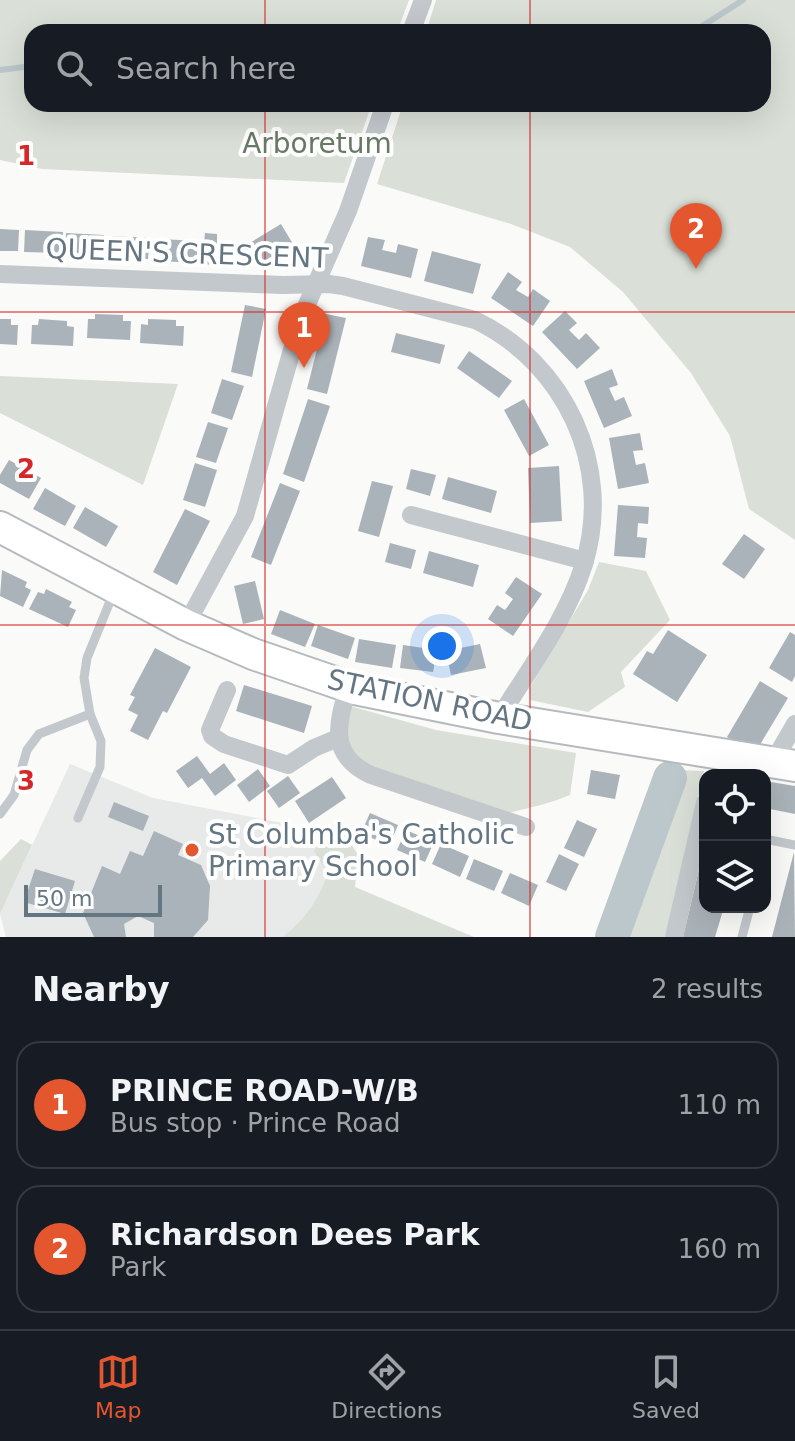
<!DOCTYPE html>
<meta charset="utf-8">
<style>
:root{--surface:#171b24;--page:#20242c;--text:#f1f3f6;--muted:#9ea1a6;--line:#363941;--accent:#e4572e}
body{margin:0;font-family:"DejaVu Sans",sans-serif;background:var(--page);color:var(--text)}
.controls{position:absolute;right:24px;bottom:24px;display:grid;overflow:hidden;border-radius:16px;box-shadow:0 8px 32px #0002}
.controls button{width:72px;height:72px;display:grid;place-items:center;padding:0;border:0;border-bottom:2px solid var(--line);background:var(--surface);color:var(--text);font:40px sans-serif}
.scale{position:absolute;left:24px;bottom:20px;width:138px;box-sizing:border-box;padding-left:8px;border:4px solid #657683;border-top:0;font-size:22px;line-height:28px;white-space:nowrap;color:#657683;-webkit-text-stroke:6px #fff;paint-order:stroke}
.you{position:absolute;left:442px;top:646px;width:28px;height:28px;margin:-20px;border:6px solid #fff;border-radius:50%;background:#1a73e8;box-shadow:0 0 0 12px #1a73e833}
.badge{display:grid;place-items:center;width:52px;height:52px;border-radius:50%;background:var(--accent);color:#fff;font-size:26px;font-weight:700}
.pin{position:absolute;translate:-50% -66px;filter:drop-shadow(0 2px 4px #0008)}
.pin::after{content:'';position:absolute;top:42px;width:28px;height:24px;background:inherit;clip-path:polygon(0 0,100% 0,50% 100%)}
.list{margin:0;padding:0;list-style:none}
h2{display:flex;justify-content:space-between;align-items:center;height:104px;margin:0;padding:0 32px;font-size:34px}
h2 small{font-size:26px;font-weight:400;color:var(--muted)}
.list li{display:grid;grid-template-columns:52px 1fr auto;gap:24px;align-items:center;box-sizing:border-box;height:128px;margin:0 16px 16px;padding:0 16px;border:2px solid var(--line);border-radius:24px}
.list b{display:block;font-size:30px;white-space:nowrap}
.list p{margin:0;font-size:26px;white-space:nowrap;color:var(--muted)}
.list em{font-size:26px;font-style:normal;color:var(--muted)}
.icon{flex:none;width:44px;height:44px;fill:none;stroke:currentColor;stroke-width:2;stroke-linecap:round;stroke-linejoin:round}
.map{position:relative;flex:none;width:795px;height:937px;overflow:hidden}
.search{position:absolute;background:var(--surface);box-shadow:0 8px 32px #0002;left:24px;right:24px;top:24px;height:88px;display:flex;align-items:center;gap:20px;box-sizing:border-box;padding:0 28px;border-radius:24px;color:var(--muted);font-size:30px}
.sheet{height:392px;background:var(--surface)}
nav{display:flex;justify-content:space-around;align-items:center;box-sizing:border-box;height:112px;border-top:2px solid var(--line);background:var(--surface);font-size:22px;color:var(--muted)}
nav a{display:grid;justify-items:center;gap:4px}
nav .on{color:var(--accent)}
.map>svg:first-child{display:block}
.built{fill:#e8e9e9}
.green{fill:#dadfd7}
.lines{fill:none;stroke-linecap:round;stroke-linejoin:round}
.stream{stroke:#bbc7cb;stroke-width:6}
.river{stroke:#bbc7cb;stroke-width:34}
.building{fill:#aab3b9}
.primary-casing{stroke:#b5babe;stroke-width:34}
.lane{stroke:#c3c8cc;stroke-width:9}
.street{stroke:#c3c8cc;stroke-width:18}
.primary{stroke:#fff;stroke-width:30}
.grid{fill:none;stroke:#d62828;stroke-width:2;stroke-opacity:0.55}
.poi-dot{fill:#e4572e;stroke:#fff;stroke-width:3}
.labels{text-anchor:middle;stroke-width:8;stroke-linejoin:round;paint-order:stroke}
.park-label{font-size:28px;fill:#687a64;stroke:#fff}
.street-label{font-size:28px;fill:#657683;stroke:#fff}
.poi-label{font-size:28px;fill:#657683;stroke:#fff;text-anchor:start}
.grid-label{font-size:26px;text-anchor:middle;font-weight:bold;fill:#d62828;stroke:#fff;stroke-width:8;stroke-linejoin:round;paint-order:stroke}
</style>
<div class="map">
<svg width="795" height="937" viewBox="0 0 795 937">
<rect width="100%" height="100%" fill="#fafaf8"/>
<path class="built" d="M 70,764 L 153,798 L 345,835 L 358,855 L 332,937 L 6,937 L 0,914 Z"/>
<g class="green">
<path d="M 0,0 L 409,0 L 397,32 L 32,32 L 32,104 L 372,104 L 344,183 L 42,169 L 0,160 Z"/>
<path d="M 436,0 L 795,0 L 795,540 L 749,509 L 730,436 L 691,373 L 623,292 L 570,247 L 511,224 L 377,184 L 403,104 L 763,104 L 763,32 L 426,32 Z"/>
<path d="M 0,376 L 178,384 L 143,485 L 0,413 Z"/>
<path d="M 599,562 L 646,571 L 670,620 L 621,672 L 625,687 L 588,712 L 530,700 L 529,689 L 588,590 Z"/>
<path d="M 350,706 L 436,730 L 576,753 L 570,795 C 549,804 531,807 509,813 L 370,766 C 347,753 342,729 350,706 Z"/>
<path d="M 679,770 L 704,771 L 668,937 L 618,937 Z"/>
<path d="M 325,831 L 345,835 L 358,855 L 355,887 L 474,937 L 283,937 C 305,919 319,900 328,873 L 314,851 Z"/>
<path d="M 21,839 L 32,845 L 0,914 L 0,861 Z"/>
</g>
<g class="lines">
<g class="stream">
<path d="M 693,32 L 743,0"/>
<path d="M 0,70 L 32,66"/>
</g>
<path class="river" d="M 612,937 L 670,778"/>
</g>
<g class="building">
<path d="M 281,224 L 293,244 L 261,264 L 248,244 Z"/>
<path d="M 0,229 L 19,230 L 18,251 L 0,251 Z"/>
<path d="M 25,230 L 63,232 L 62,253 L 24,252 Z"/>
<path d="M 66,233 L 104,235 L 103,257 L 65,255 Z"/>
<path d="M 205,233 L 217,234 L 217,243 L 243,245 L 242,267 L 202,264 Z"/>
<path d="M 112,236 L 150,238 L 148,259 L 110,258 Z"/>
<path d="M 368,237 L 385,240 L 382,250 L 396,253 L 398,244 L 418,249 L 411,278 L 361,266 Z"/>
<path d="M 160,239 L 198,241 L 197,263 L 159,261 Z"/>
<path d="M 432,251 L 481,264 L 473,294 L 424,281 Z"/>
<path d="M 508,272 L 522,282 L 516,290 L 528,297 L 533,289 L 550,301 L 533,326 L 491,298 Z"/>
<path d="M 245,305 L 266,309 L 252,377 L 231,372 Z"/>
<path d="M 565,311 L 577,323 L 569,330 L 579,340 L 586,333 L 600,348 L 577,369 L 542,332 Z"/>
<path d="M 95,314 L 123,315 L 123,321 L 131,321 L 130,340 L 87,338 L 88,319 L 95,319 Z"/>
<path d="M 326,314 L 346,318 L 327,394 L 307,389 Z"/>
<path d="M 0,319 L 11,319 L 11,325 L 18,325 L 17,345 L 0,344 Z"/>
<path d="M 39,319 L 67,321 L 67,326 L 74,327 L 73,346 L 31,344 L 32,325 L 38,325 Z"/>
<path d="M 148,319 L 176,320 L 176,326 L 184,326 L 183,346 L 140,343 L 141,324 L 148,325 Z"/>
<path d="M 396,333 L 445,345 L 440,364 L 391,352 Z"/>
<path d="M 469,351 L 512,381 L 499,398 L 457,368 Z"/>
<path d="M 612,369 L 618,385 L 609,388 L 615,401 L 624,397 L 632,416 L 604,428 L 584,381 Z"/>
<path d="M 222,379 L 244,386 L 232,420 L 211,413 Z"/>
<path d="M 308,399 L 330,406 L 304,482 L 283,474 Z"/>
<path d="M 524,399 L 549,445 L 529,456 L 504,410 Z"/>
<path d="M 208,422 L 228,428 L 216,463 L 196,457 Z"/>
<path d="M 640,433 L 643,450 L 633,451 L 636,465 L 645,463 L 649,483 L 618,489 L 609,438 Z"/>
<path d="M 9,460 L 41,478 L 29,499 L 0,483 L 0,475 Z"/>
<path d="M 195,463 L 217,470 L 205,507 L 183,500 Z"/>
<path d="M 559,466 L 562,521 L 530,523 L 528,468 Z"/>
<path d="M 411,469 L 436,475 L 430,496 L 406,489 Z"/>
<path d="M 448,477 L 497,491 L 491,513 L 442,499 Z"/>
<path d="M 372,481 L 393,486 L 379,537 L 358,531 Z"/>
<path d="M 280,483 L 300,491 L 271,565 L 251,557 Z"/>
<path d="M 45,488 L 76,506 L 65,526 L 33,509 Z"/>
<path d="M 618,505 L 649,507 L 648,524 L 638,523 L 637,537 L 647,538 L 645,558 L 614,556 Z"/>
<path d="M 85,507 L 118,526 L 106,547 L 73,528 Z"/>
<path d="M 185,509 L 210,521 L 177,585 L 153,572 Z"/>
<path d="M 744,534 L 765,549 L 744,579 L 722,564 Z"/>
<path d="M 390,543 L 416,550 L 411,569 L 385,562 Z"/>
<path d="M 429,551 L 479,565 L 473,587 L 423,573 Z"/>
<path d="M 2,570 L 27,582 L 25,587 L 31,590 L 23,607 L 0,596 Z"/>
<path d="M 516,577 L 542,594 L 513,636 L 488,619 L 497,605 L 505,610 L 513,599 L 505,593 Z"/>
<path d="M 255,581 L 264,619 L 243,624 L 234,586 Z"/>
<path d="M 46,589 L 72,602 L 69,607 L 76,610 L 68,627 L 29,609 L 38,592 L 44,594 Z"/>
<path d="M 280,610 L 315,624 L 305,647 L 271,634 Z"/>
<path d="M 318,625 L 355,638 L 348,659 L 311,646 Z"/>
<path d="M 668,630 L 707,655 L 677,702 L 633,674 L 647,651 L 653,654 Z"/>
<path d="M 790,632 L 795,635 L 795,676 L 792,682 L 769,668 Z"/>
<path d="M 359,639 L 396,645 L 392,668 L 355,662 Z"/>
<path d="M 480,644 L 486,668 L 451,675 L 446,651 Z"/>
<path d="M 403,645 L 437,650 L 433,672 L 400,668 Z"/>
<path d="M 155,648 L 191,667 L 167,713 L 163,711 L 148,740 L 130,731 L 138,715 L 128,710 L 135,697 L 130,695 Z"/>
<path d="M 760,681 L 788,698 L 755,753 L 727,737 Z"/>
<path d="M 244,685 L 312,706 L 304,733 L 236,711 Z"/>
<path d="M 197,756 L 210,774 L 224,763 L 236,780 L 215,796 L 202,778 L 188,788 L 176,771 Z"/>
<path d="M 258,769 L 270,786 L 249,802 L 237,785 Z"/>
<path d="M 591,770 L 620,775 L 615,799 L 587,794 Z"/>
<path d="M 288,776 L 300,793 L 279,808 L 267,791 Z"/>
<path d="M 332,777 L 346,798 L 309,823 L 295,801 Z"/>
<path d="M 765,781 L 795,786 L 795,814 L 765,808 Z"/>
<path d="M 114,802 L 149,816 L 143,831 L 108,817 Z"/>
<path d="M 370,813 L 398,825 L 389,846 L 361,833 Z"/>
<path d="M 577,820 L 597,829 L 584,857 L 564,848 Z"/>
<path d="M 406,830 L 434,842 L 425,862 L 397,850 Z"/>
<path d="M 154,831 L 183,844 L 178,855 L 201,865 L 210,886 L 208,920 L 193,937 L 154,937 L 154,923 L 138,916 L 124,924 L 126,937 L 94,937 L 83,913 L 102,866 L 120,874 L 130,851 L 143,856 Z"/>
<path d="M 441,844 L 469,856 L 460,877 L 432,864 Z"/>
<path d="M 704,848 L 705,907 L 724,907 L 715,937 L 683,937 Z"/>
<path d="M 794,852 L 795,937 L 772,937 Z"/>
<path d="M 559,854 L 579,864 L 566,891 L 546,882 Z"/>
<path d="M 474,859 L 503,871 L 494,891 L 466,879 Z"/>
<path d="M 35,869 L 75,881 L 65,914 L 24,902 Z"/>
<path d="M 510,873 L 538,885 L 529,906 L 501,893 Z"/>
</g>
<g class="lines">
<defs>
<path id="primary" d="M 0,527 L 186,625 L 253,654 L 355,689 L 499,718 L 795,766"/>
</defs>
<use href="#primary" class="primary-casing"/>
<g class="lane">
<path d="M 0,814 L 14,795 L 27,750 L 39,734 L 90,714"/>
<path d="M 78,818 L 100,767 L 101,741 L 90,714 L 84,678 L 87,658 L 113,594"/>
<path d="M 765,839 L 795,845"/>
<path d="M 742,937 L 750,907"/>
</g>
<g class="street">
<path d="M 411,32 L 423,0"/>
<path d="M 0,274 L 283,285 L 329,284 L 343,286 L 475,320 C 565,363 614,466 584,564 C 567,619 529,669 499,718"/>
<path d="M 411,515 L 585,561"/>
<path d="M 186,625 L 245,516 L 301,318 L 348,211 L 385,104"/>
<path d="M 349,686 C 337,723 328,755 371,775 L 526,827"/>
<path d="M 227,690 L 210,730 L 212,736 L 224,744 L 288,765 L 314,748 L 338,738"/>
<path d="M 773,762 L 795,724"/>
<path d="M 674,937 L 705,803"/>
</g>
<use href="#primary" class="primary"/>
</g>
<path class="grid" d="M 265,0 L 265,32M 530,0 L 530,32M 265,104 L 265,937M 530,104 L 530,937M 0,312 L 795,312M 0,625 L 795,625"/>
<circle class="poi-dot" cx="192" cy="850" r="8"/>
<g class="labels">
<g class="park-label">
<text x="317" y="153">Arboretum</text>
</g>
<g class="street-label">
<text transform="translate(187 253) rotate(2)" y="10">QUEEN'S CRESCENT</text>
<text transform="translate(430 700) rotate(12)" y="10">STATION ROAD</text>
</g>
<g class="poi-label">
<text x="208" y="844">St Columba's Catholic<tspan x="208" dy="32">Primary School</tspan></text>
</g>
</g>
<g class="grid-label">
<text x="26" y="165">1</text>
<text x="26" y="478">2</text>
<text x="26" y="790">3</text>
</g>
</svg>
<div class="controls">
<button><svg class="icon" aria-label="locate" viewBox="0 0 24 24"><circle cx="12" cy="12" r="6"/><path d="M12 2v4M12 18v4M2 12h4M18 12h4"/></svg></button>
<button><svg class="icon" aria-label="layers" viewBox="0 0 24 24"><path d="M12 4l9 5-9 5-9-5zM3 14l9 5 9-5"/></svg></button>
</div>
<div class="scale">50 m</div>
<div class="you"></div>
<div class="pin badge" style="left:304px;top:368px">1</div>
<div class="pin badge" style="left:696px;top:269px">2</div>
<div class="search"><svg class="icon" aria-label="search" viewBox="0 0 24 24"><circle cx="10" cy="10" r="6"/><path d="M15 15l6 6"/></svg>Search here</div>
</div>
<section class="sheet">
<h2>Nearby<small>2 results</small></h2>
<ul class="list">
<li><span class="badge">1</span><div><b>PRINCE ROAD-W/B</b><p>Bus stop · Prince Road</p></div><em>110 m</em></li>
<li><span class="badge">2</span><div><b>Richardson Dees Park</b><p>Park</p></div><em>160 m</em></li>
</ul>
</section>
<nav>
<a class="on"><svg class="icon" aria-label="map" viewBox="0 0 24 24"><path d="M3 6l6-2 6 2 6-2v14l-6 2-6-2-6 2zM9 4v14M15 6v14"/></svg>Map</a>
<a><svg class="icon" aria-label="directions" viewBox="0 0 24 24"><path d="M12 3l9 9-9 9-9-9zM9 14v-3h6M13 9l2 2-2 2"/></svg>Directions</a>
<a><svg class="icon" aria-label="saved" viewBox="0 0 24 24"><path d="M7 4h10v16l-5-4-5 4z"/></svg>Saved</a>
</nav>
